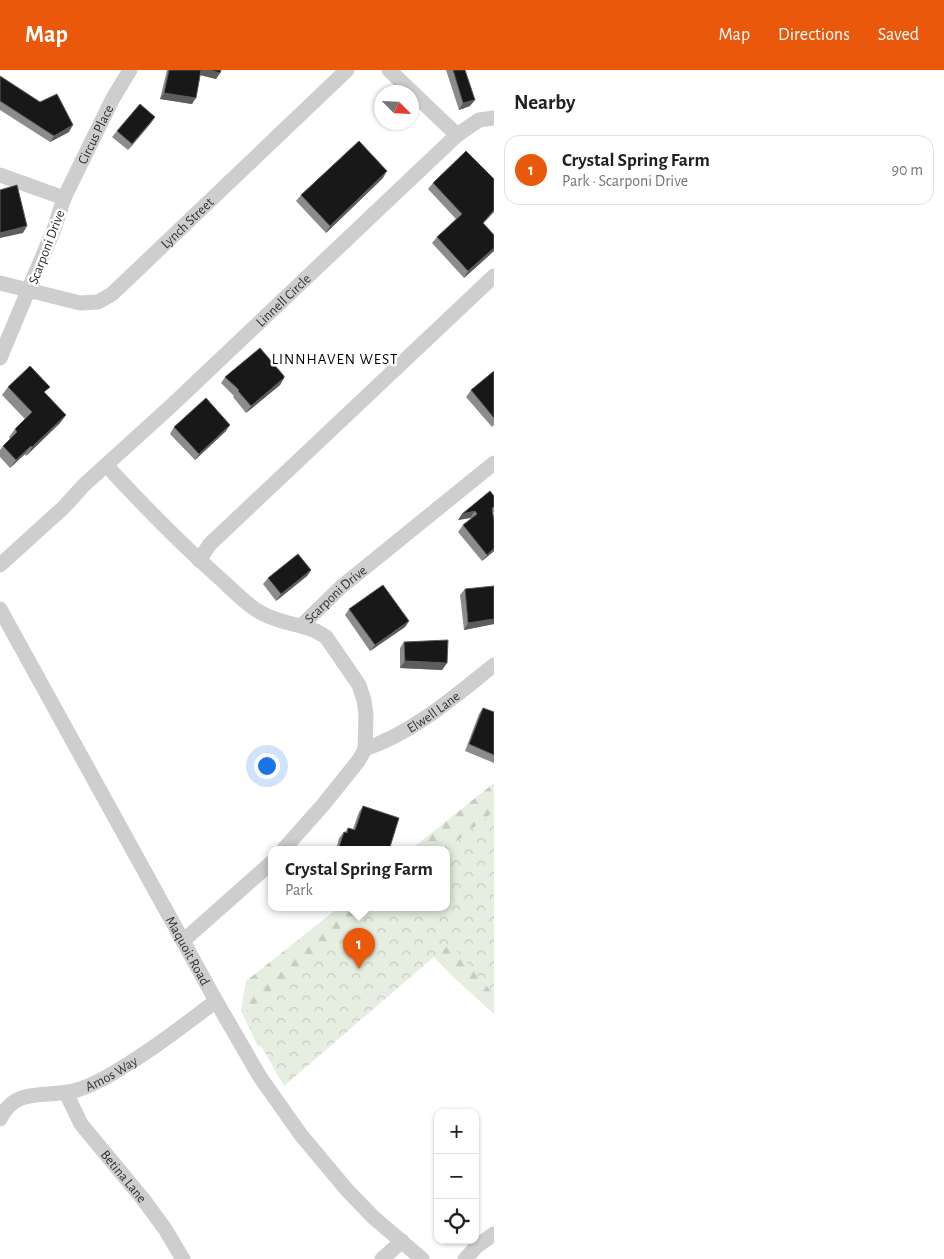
<!DOCTYPE html>
<meta charset="utf-8">
<style>
:root{--surface:#fff;--page:#f2f2f2;--text:#202124;--muted:#757577;--line:#e0e0e0;--accent:#ea580c}
body{margin:0;font-family:"Alegreya Sans",sans-serif;background:var(--page);color:var(--text)}
.controls{position:absolute;right:15px;bottom:15px;display:grid;overflow:hidden;border-radius:10px;box-shadow:0 1px 4px #0004}
.controls button{width:45px;height:45px;display:grid;place-items:center;padding:0;border:0;border-bottom:1px solid var(--line);background:var(--surface);color:var(--text);font:25px sans-serif}
.compass{position:absolute;left:374px;top:15px;width:45px;height:45px;border-radius:50%;background:var(--surface);box-shadow:0 1px 4px #0004;rotate:114deg}
.you{position:absolute;left:266px;top:695px;width:18px;height:18px;margin:-12px;border:4px solid #fff;border-radius:50%;background:#1a73e8;box-shadow:0 0 0 8px #1a73e833}
.badge{display:grid;place-items:center;width:32px;height:32px;border-radius:50%;background:var(--accent);color:#fff;font-size:16px;font-weight:700}
.pin{position:absolute;translate:-50% -41px;filter:drop-shadow(0 1px 2px #0008)}
.pin::after{content:'';position:absolute;top:26px;width:18px;height:15px;background:inherit;clip-path:polygon(0 0,100% 0,50% 100%)}
.popup{position:absolute;left:268px;top:776px;width:182px;height:65px;box-sizing:border-box;display:grid;place-content:center;border-radius:10px;background:var(--surface);filter:drop-shadow(0 1px 4px #0005);font-size:16px;white-space:nowrap;color:var(--muted)}
.popup b{font-size:19px;color:var(--text)}
.popup::after{content:'';position:absolute;left:50%;top:100%;margin-left:-10px;border:10px solid transparent;border-top-color:var(--surface)}
.list{margin:0;padding:0;list-style:none}
h2{display:flex;justify-content:space-between;align-items:center;height:65px;margin:0;padding:0 20px;font-size:21px}
h2 small{font-size:16px;font-weight:400;color:var(--muted)}
.list li{display:grid;grid-template-columns:32px 1fr auto;gap:15px;align-items:center;box-sizing:border-box;height:70px;margin:0 10px 10px;padding:0 10px;border:1px solid var(--line);border-radius:15px}
.list b{display:block;font-size:19px;white-space:nowrap}
.list p{margin:0;font-size:16px;white-space:nowrap;color:var(--muted)}
.list em{font-size:16px;font-style:normal;color:var(--muted)}
.icon{flex:none;width:28px;height:28px;fill:none;stroke:currentColor;stroke-width:2;stroke-linecap:round;stroke-linejoin:round}
.map{position:relative;flex:none;width:494px;height:1189px;overflow:hidden}
header{display:flex;align-items:center;gap:30px;box-sizing:border-box;height:70px;padding:0 25px;background:var(--accent);color:#fff}
header strong{font-size:24px}
nav{display:flex;gap:28px;margin-inline-start:auto;font-size:18px}
main{display:flex}
aside{flex:1;background:var(--surface)}
.map>svg:first-child{display:block}
.forest{fill:url(#forest-firs)}
.park{fill:url(#park-crowns)}
.lines{fill:none;stroke-linecap:round;stroke-linejoin:round}
.street{stroke:#cecece;stroke-width:15}
.wall{fill:#8c8c8c}
.shaded-wall{fill:#5d5d5d}
.building{fill:#181818;stroke:#5d5d5d}
.labels{text-anchor:middle;stroke-width:5;stroke-linejoin:round;paint-order:stroke}
.street-label{font-size:14px;fill:#313131;stroke:#fff}
.neighbourhood-label{font-size:15px;letter-spacing:1px;fill:#000;stroke:#fff}
</style>
<header>
<strong>Map</strong>
<nav><a>Map</a><a>Directions</a><a>Saved</a></nav>
</header>
<main>
<div class="map">
<svg width="494" height="1189" viewBox="0 0 494 1189">
<defs>
<pattern id="forest-firs" width="22" height="20" patternUnits="userSpaceOnUse" patternTransform="scale(1.25)"><rect width="22" height="20" fill="#e5eee0"/><path d="M5 1l3.5 6h-7zM16 11l3.5 6h-7z" fill="#c5cdc1"/></pattern>
<pattern id="park-crowns" width="20" height="18" patternUnits="userSpaceOnUse" patternTransform="scale(1.25)"><rect width="20" height="18" fill="#e5eee0"/><path d="M2 6a3 3 0 1 1 6 0M12 15a3 3 0 1 1 6 0" fill="none" stroke="#c5cdc1"/></pattern>
</defs>
<rect width="100%" height="100%" fill="#fff"/>
<path class="forest" d="M 494,713 L 494,944 L 449,903 L 416,867 L 272,982 L 257,975 L 241,940 L 246,911 L 338,838 L 446,838 L 446,780 L 410,780 Z"/>
<path class="park" d="M 494,741 L 494,925 L 450,873 L 284,1016 L 243,944 L 375,838 L 446,838 L 446,780 Z"/>
<g class="lines">
<g class="street">
<path d="M 389,0 L 457,65"/>
<path d="M 0,105 L 64,128 L 54,159 L 0,288"/>
<path id="s1" d="M 64,128 L 112,30 L 130,0"/>
<path id="s2" d="M 0,213 L 80,233 L 98,232 L 112,224 L 347,0"/>
<path d="M 106,395 C 141,433 177,470 215,504 C 229,516 242,531 258,541 C 271,549 287,553 301,556"/>
<path d="M 199,490 L 210,474 L 494,206"/>
<path id="s3" d="M 0,495 L 64,437 L 84,415 L 171,336 L 457,65 L 479,50 L 494,48"/>
<path id="s4" d="M 0,539 L 216,931 L 260,1007 L 301,1065 L 347,1120 L 373,1147 L 422,1189"/>
<path id="s5" d="M 365,679 C 413,663 455,626 494,595"/>
<path id="s6" d="M 283,780 L 323,735 L 359,690 L 365,679 L 366,645 L 364,630 L 359,615 L 326,567 L 316,561 L 301,556 L 341,517 L 494,393"/>
<path d="M 183,871 L 272,792"/>
<path id="s7" d="M 66,1023 L 81,1054 L 143,1129 L 165,1159 L 183,1189"/>
<path id="s8" d="M 0,1049 C 16,1015 48,1029 77,1020 C 96,1014 112,1004 128,994 C 159,975 187,953 216,931"/>
<path d="M 382,1189 L 402,1171"/>
<path d="M 465,1189 L 477,1176 L 494,1164"/>
</g>
</g>
<g class="wall">
<path d="M 167,0 L 221,0 L 220,3 L 216,9 L 200,5 L 192,34 L 160,29 Z"/>
<path d="M 446,0 L 465,0 L 470,36 L 459,40 Z"/>
<path d="M 0,6 L 69,62 L 50,72 L 0,40 Z"/>
<path d="M 151,53 L 128,80 L 112,67 L 117,61 Z"/>
<path d="M 383,108 L 326,163 L 296,131 L 301,125 Z"/>
<path d="M 433,113 L 483,153 L 494,165 L 494,181 L 464,208 L 432,173 L 437,167 L 456,149 L 428,119 Z"/>
<path d="M 494,301 L 494,355 L 492,357 L 466,327 L 471,320 Z"/>
<path d="M 225,307 L 284,308 L 280,315 L 246,343 L 233,327 L 234,326 L 221,313 Z"/>
<path d="M 8,317 L 45,323 L 66,345 L 60,353 L 26,386 L 25,384 L 10,398 L 0,387 L 0,380 L 3,376 L 10,369 L 9,367 L 15,359 L 25,349 L 2,325 Z"/>
<path d="M 174,357 L 226,361 L 195,390 L 170,364 Z"/>
<path d="M 494,426 L 494,442 L 493,443 L 494,451 L 494,481 L 482,491 L 458,462 L 463,455 L 471,449 L 470,448 L 458,450 L 462,444 Z"/>
<path d="M 311,500 L 307,506 L 276,531 L 263,514 L 268,508 Z"/>
<path d="M 494,516 L 494,554 L 464,560 L 460,525 L 465,519 Z"/>
<path d="M 349,539 L 409,551 L 405,557 L 370,581 L 345,545 Z"/>
<path d="M 404,572 L 447,593 L 442,600 L 400,598 L 400,578 Z"/>
<path d="M 483,638 L 494,642 L 494,693 L 465,681 L 479,644 Z"/>
<path d="M 363,736 L 389,780 L 336,780 L 339,768 L 344,762 L 345,762 L 348,758 L 353,759 L 359,742 Z"/>
</g>
<g class="shaded-wall">
<path d="M 199,0 L 209,0 L 220,3 L 216,9 L 196,4 Z"/>
<path d="M 164,23 L 196,28 L 192,34 L 160,29 Z"/>
<path d="M 475,30 L 470,36 L 459,40 L 463,33 Z"/>
<path d="M 155,47 L 151,53 L 128,80 L 132,74 Z"/>
<path d="M 73,55 L 69,62 L 50,72 L 54,66 Z"/>
<path d="M 387,101 L 383,108 L 326,163 L 330,156 Z"/>
<path d="M 494,140 L 494,142 L 478,159 L 483,153 Z"/>
<path d="M 27,156 L 23,163 L 0,168 L 0,163 Z"/>
<path d="M 494,178 L 494,181 L 464,208 L 468,201 Z"/>
<path d="M 284,308 L 280,315 L 246,343 L 251,336 Z"/>
<path d="M 66,345 L 60,353 L 26,386 L 32,377 Z"/>
<path d="M 230,355 L 226,361 L 195,390 L 199,384 Z"/>
<path d="M 31,376 L 25,384 L 10,398 L 16,390 Z"/>
<path d="M 475,441 L 470,448 L 458,450 L 462,444 Z"/>
<path d="M 494,478 L 494,481 L 482,491 L 487,485 Z"/>
<path d="M 311,500 L 307,506 L 276,531 L 281,524 Z"/>
<path d="M 494,549 L 494,554 L 464,560 L 468,553 Z"/>
<path d="M 409,551 L 405,557 L 370,581 L 375,575 Z"/>
<path d="M 405,591 L 447,593 L 442,600 L 400,598 Z"/>
</g>
<g class="building">
<path d="M 169,0 L 201,0 L 196,28 L 164,23 Z"/>
<path d="M 209,0 L 221,0 L 220,3 Z"/>
<path d="M 453,0 L 465,0 L 475,30 L 463,33 Z"/>
<path d="M 0,6 L 40,32 L 57,24 L 73,55 L 54,66 L 0,31 Z"/>
<path d="M 140,34 L 155,47 L 132,74 L 117,61 Z"/>
<path d="M 359,71 L 387,101 L 330,156 L 301,125 Z"/>
<path d="M 466,81 L 494,109 L 494,140 L 483,153 L 494,165 L 494,178 L 468,201 L 437,167 L 462,144 L 433,113 Z"/>
<path d="M 17,115 L 27,156 L 0,163 L 0,120 Z"/>
<path d="M 260,278 L 284,306 L 284,308 L 251,336 L 238,321 L 239,320 L 225,307 Z"/>
<path d="M 30,296 L 50,317 L 44,322 L 66,345 L 32,377 L 31,376 L 16,390 L 3,376 L 17,362 L 15,359 L 32,342 L 8,317 Z"/>
<path d="M 494,301 L 494,348 L 471,320 Z"/>
<path d="M 206,328 L 230,355 L 199,384 L 174,357 Z"/>
<path d="M 490,421 L 494,426 L 494,437 L 492,438 L 494,451 L 494,478 L 487,485 L 463,455 L 477,444 L 475,441 L 462,444 Z"/>
<path d="M 298,484 L 311,500 L 281,524 L 268,508 Z"/>
<path d="M 383,515 L 409,551 L 375,575 L 349,539 Z"/>
<path d="M 494,516 L 494,549 L 468,553 L 465,519 Z"/>
<path d="M 448,570 L 447,593 L 405,591 L 404,572 Z"/>
<path d="M 483,638 L 494,642 L 494,685 L 469,674 Z"/>
<path d="M 363,736 L 399,748 L 389,780 L 338,780 L 344,762 L 347,763 L 348,758 L 355,760 Z"/>
</g>
<g class="labels">
<g class="street-label">
<text dy="5" stroke="none"><textPath href="#s1" startOffset="71">Circus Place</textPath></text>
<text dy="5" stroke="none"><textPath href="#s2" startOffset="220">Lynch Street</textPath></text>
<text transform="translate(46 177) rotate(-69)" y="5">Scarponi Drive</text>
<text dy="5" stroke="none"><textPath href="#s3" startOffset="388">Linnell Circle</textPath></text>
<text dy="5" stroke="none"><textPath href="#s6" startOffset="328">Scarponi Drive</textPath></text>
<text dy="5" stroke="none"><textPath href="#s5" startOffset="78">Elwell Lane</textPath></text>
<text dy="5" stroke="none"><textPath href="#s4" startOffset="390">Maquoit Road</textPath></text>
<text dy="5" stroke="none"><textPath href="#s8" startOffset="125">Amos Way</textPath></text>
<text dy="5" stroke="none"><textPath href="#s7" startOffset="102">Betina Lane</textPath></text>
</g>
<g class="neighbourhood-label">
<text x="335" y="294">LINNHAVEN WEST</text>
</g>
</g>
</svg>
<div class="controls">
<button>+</button>
<button>−</button>
<button><svg class="icon" aria-label="locate" viewBox="0 0 24 24"><circle cx="12" cy="12" r="6"/><path d="M12 2v4M12 18v4M2 12h4M18 12h4"/></svg></button>
</div>
<svg class="compass" viewBox="-18 -18 36 36"><path d="M0-13l5 13h-10z" fill="#e53935"/><path d="M0 13l5-13h-10z" fill="#757577"/></svg>
<div class="you"></div>
<div class="pin badge" style="left:359px;top:899px">1</div>
<div class="popup"><b>Crystal Spring Farm</b>Park</div>
</div>
<aside>
<h2>Nearby<small></small></h2>
<ul class="list">
<li><span class="badge">1</span><div><b>Crystal Spring Farm</b><p>Park · Scarponi Drive</p></div><em>90 m</em></li>
</ul>
</aside>
</main>
